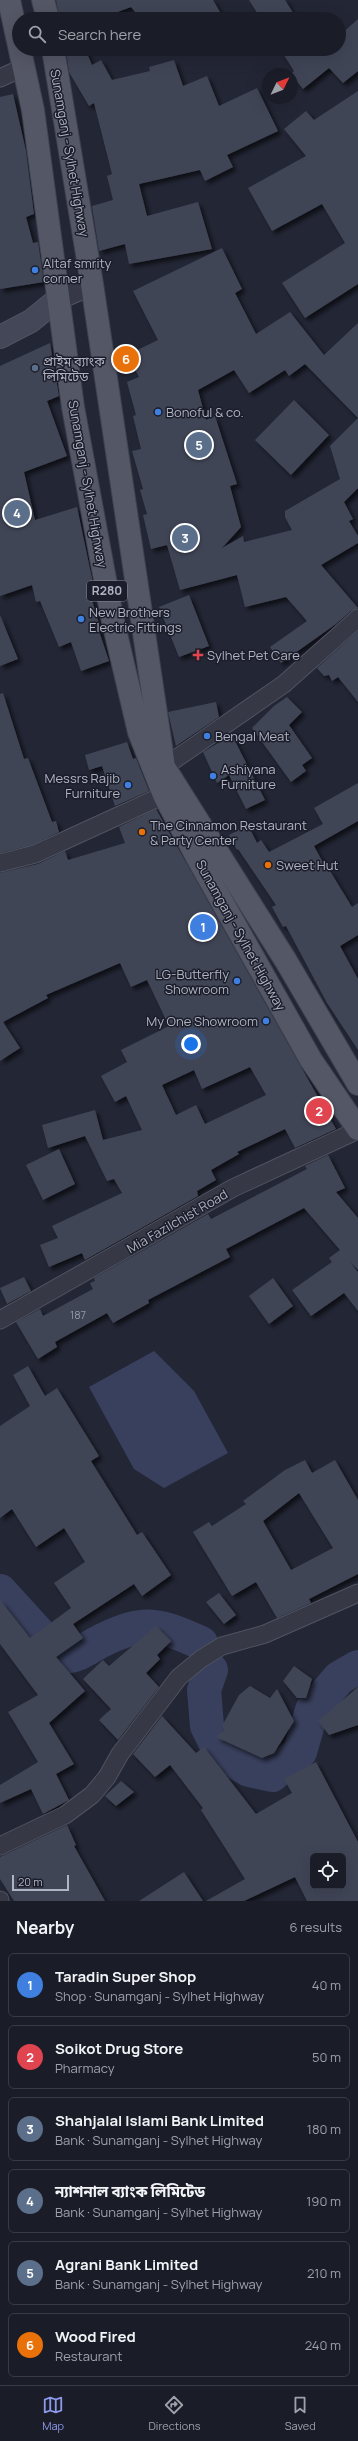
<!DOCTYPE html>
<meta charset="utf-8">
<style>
:root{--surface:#1a1c28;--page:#272934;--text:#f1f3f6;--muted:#9fa1a8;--line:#383a45;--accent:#8d9aeb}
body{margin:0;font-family:Manrope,"Noto Sans Bengali",sans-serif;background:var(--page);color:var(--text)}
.controls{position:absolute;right:12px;bottom:12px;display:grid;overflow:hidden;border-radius:6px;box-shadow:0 4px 16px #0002}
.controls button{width:36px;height:36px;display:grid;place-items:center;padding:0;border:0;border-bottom:1px solid var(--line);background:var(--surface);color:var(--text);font:20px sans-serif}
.compass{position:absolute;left:262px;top:68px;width:36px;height:36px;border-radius:50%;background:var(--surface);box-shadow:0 4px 16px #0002;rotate:47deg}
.scale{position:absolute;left:12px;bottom:10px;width:57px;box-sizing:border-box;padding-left:4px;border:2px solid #b0b3c2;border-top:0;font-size:11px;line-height:14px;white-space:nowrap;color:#b0b3c2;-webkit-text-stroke:3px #1b1e2a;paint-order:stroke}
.you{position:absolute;left:191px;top:1044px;width:14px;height:14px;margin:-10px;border:3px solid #fff;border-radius:50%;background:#1a73e8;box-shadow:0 0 0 6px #1a73e833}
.badge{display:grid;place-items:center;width:26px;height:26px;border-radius:50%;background:var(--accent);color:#fff;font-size:13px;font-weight:700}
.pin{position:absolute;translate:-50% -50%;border:2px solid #fff;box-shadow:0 1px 4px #0006}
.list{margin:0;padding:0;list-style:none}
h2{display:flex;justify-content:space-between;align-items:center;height:52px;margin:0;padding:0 16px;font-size:17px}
h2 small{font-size:13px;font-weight:400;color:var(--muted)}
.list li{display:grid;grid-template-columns:26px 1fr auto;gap:12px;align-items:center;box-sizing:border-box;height:64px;margin:0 8px 8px;padding:0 8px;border:1px solid var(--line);border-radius:6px}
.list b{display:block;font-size:15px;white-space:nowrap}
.list p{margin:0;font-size:13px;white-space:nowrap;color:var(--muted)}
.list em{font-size:13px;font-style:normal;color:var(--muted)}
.icon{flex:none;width:22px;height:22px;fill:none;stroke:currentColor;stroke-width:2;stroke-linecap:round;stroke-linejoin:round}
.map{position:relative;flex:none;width:358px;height:1901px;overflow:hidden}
.search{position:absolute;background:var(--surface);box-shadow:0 4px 16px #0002;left:12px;right:12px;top:12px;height:44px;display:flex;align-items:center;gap:10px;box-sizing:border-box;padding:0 14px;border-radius:22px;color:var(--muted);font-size:15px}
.sheet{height:484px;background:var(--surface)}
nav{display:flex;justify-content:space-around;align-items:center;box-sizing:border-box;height:56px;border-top:1px solid var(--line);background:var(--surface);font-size:11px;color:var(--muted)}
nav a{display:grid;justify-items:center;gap:2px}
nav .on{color:var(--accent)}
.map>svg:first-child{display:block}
.water{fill:#39405d}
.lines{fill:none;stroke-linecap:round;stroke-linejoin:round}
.river{stroke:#39405d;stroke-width:34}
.building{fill:#414556;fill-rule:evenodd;filter:url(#shadow)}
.minor-casing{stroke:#505360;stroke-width:19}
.tertiary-casing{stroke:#505360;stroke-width:23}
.secondary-casing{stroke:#505360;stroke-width:24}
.primary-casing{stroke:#3f424f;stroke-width:24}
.minor{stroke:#363846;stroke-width:17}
.tertiary{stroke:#363846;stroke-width:21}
.secondary{stroke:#444758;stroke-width:22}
.primary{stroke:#545766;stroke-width:22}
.shop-dot{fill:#3f7fe0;stroke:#1b1e2a;stroke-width:1.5}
.service-dot{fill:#5c6f8a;stroke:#1b1e2a;stroke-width:1.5}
.health-dot{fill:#e0444e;stroke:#1b1e2a;stroke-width:1.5}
.food-dot{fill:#e8710a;stroke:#1b1e2a;stroke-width:1.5}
.labels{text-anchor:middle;stroke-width:3;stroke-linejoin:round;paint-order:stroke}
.number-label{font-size:11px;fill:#9498a7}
.shield{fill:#1b1e2a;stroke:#838694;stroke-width:1}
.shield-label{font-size:12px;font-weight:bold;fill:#b0b3c2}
.street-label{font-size:13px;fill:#b0b3c2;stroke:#1b1e2a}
.poi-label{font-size:13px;fill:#b0b3c2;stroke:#1b1e2a;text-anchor:start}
</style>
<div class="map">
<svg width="358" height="1901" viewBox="0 0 358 1901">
<defs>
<filter id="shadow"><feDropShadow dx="3.5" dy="3.5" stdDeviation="2" flood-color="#0009"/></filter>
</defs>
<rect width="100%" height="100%" fill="#232635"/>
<path class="water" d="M 154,1351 L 194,1391 L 228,1453 L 164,1488 L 134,1469 L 89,1387 Z"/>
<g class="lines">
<g class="river">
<path d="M 0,1591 L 51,1647 L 65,1657 C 79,1656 89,1647 101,1641 C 145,1619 158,1624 201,1643"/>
<path d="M 211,1670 L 204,1690 L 207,1726 L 221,1754 L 249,1770 L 272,1775 L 300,1752 L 312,1710 L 339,1678 L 358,1667"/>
</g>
</g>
<g class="building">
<path d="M 56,0 L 213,0 L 224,19 L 141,19 L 131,7 L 99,19 L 60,19 Z"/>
<path d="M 249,0 L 285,0 L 297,19 L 261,19 Z"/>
<path d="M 358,19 L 358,71 L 343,83 L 329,68 L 303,89 L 291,74 L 294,71 L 280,49 L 339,49 L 339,36 Z"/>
<path d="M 66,49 L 85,49 L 92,65 L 101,60 L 112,80 L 150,71 L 149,67 L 174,60 L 183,86 L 207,76 L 219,106 L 257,88 L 278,131 L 227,155 L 233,167 L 205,181 L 200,170 L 139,184 L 147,216 L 198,202 L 212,249 L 129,264 L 125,244 L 99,251 L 92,206 L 113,200 L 107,176 L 112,174 L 94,103 L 89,106 L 69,72 Z"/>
<path d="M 358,91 L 358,284 L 305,318 L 282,283 L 345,243 L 322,204 L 272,231 L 248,188 L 306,156 L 284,129 L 306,111 L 314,120 Z"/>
<path d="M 13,94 L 26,151 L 34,214 L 26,217 L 33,243 L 38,242 L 44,282 L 0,289 L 0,97 Z"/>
<path d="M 222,248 L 242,289 L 235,293 L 256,334 L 290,312 L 324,355 L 358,323 L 358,488 L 344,502 L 353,519 L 349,521 L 358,536 L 358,543 L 321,565 L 358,608 L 351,611 L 336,624 L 281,663 L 270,647 L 307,621 L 286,597 L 245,607 L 237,575 L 180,590 L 167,545 L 151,549 L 143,515 L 147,514 L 140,490 L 143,489 L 132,451 L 141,449 L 133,416 L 136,415 L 127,382 L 139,377 L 127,355 L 158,340 L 133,291 ZM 305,364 L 358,418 L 330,446 L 340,479 L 285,511 L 285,517 L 292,530 L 244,542 L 243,536 L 222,548 L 241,527 L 230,486 L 237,484 L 215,416 L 206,420 L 198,390 L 234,370 L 249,393 L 285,370 L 289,376 Z"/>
<path d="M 50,343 L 59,396 L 47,401 L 67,456 L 24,472 L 35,520 L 77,507 L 94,588 L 89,590 L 101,630 L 99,631 L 109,661 L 81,671 L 71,642 L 59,647 L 40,601 L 36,602 L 32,585 L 0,596 L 0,366 Z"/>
<path d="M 294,400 L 329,435 L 291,475 L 255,440 Z"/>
<path d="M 189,595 L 209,646 L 179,657 L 159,607 Z"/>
<path d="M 0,615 L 18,659 L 0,666 Z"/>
<path d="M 358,631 L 358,702 L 338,677 L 332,681 L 329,675 L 324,676 L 317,668 Z"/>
<path d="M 3,693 L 24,759 L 28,758 L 52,822 L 56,821 L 59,832 L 32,845 L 0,853 L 0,694 Z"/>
<path d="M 287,697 L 302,712 L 289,725 L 312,758 L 302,765 L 306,771 L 291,782 L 252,728 L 274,706 Z"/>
<path d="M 216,702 L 219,717 L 176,746 L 168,712 Z"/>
<path d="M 232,735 L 265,800 L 246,809 L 229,775 L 217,783 L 203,752 Z"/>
<path d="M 127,742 L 133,759 L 136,758 L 149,791 L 115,806 L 102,766 L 89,770 L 85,755 Z"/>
<path d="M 358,783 L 358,821 L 314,846 L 328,872 L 330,871 L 352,907 L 358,903 L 358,935 L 340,946 L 358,979 L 358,1050 L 327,1003 L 286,926 L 283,927 L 272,907 L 276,905 L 238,849 L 237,850 L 229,835 L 248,825 L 257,843 L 261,840 L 269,852 L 323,824 L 314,808 Z"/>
<path d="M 156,809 L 336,1129 L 295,1148 L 285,1129 L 237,1152 L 239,1154 L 211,1170 L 216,1180 L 197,1191 L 198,1196 L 85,1260 L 82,1253 L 49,1267 L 40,1245 L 58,1238 L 52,1226 L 122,1193 L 114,1179 L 107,1181 L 85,1136 L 48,1148 L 42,1125 L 95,1110 L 103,1140 L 142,1130 L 126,1096 L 115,1102 L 101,1076 L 127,1062 L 121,1050 L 169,1026 L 147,980 L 131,987 L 120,963 L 46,995 L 48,998 L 3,1022 L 20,1048 L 0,1061 L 0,873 L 38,864 L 65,851 L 68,860 L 125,843 L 119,827 ZM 250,1067 L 266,1095 L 205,1124 L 196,1105 L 176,1115 L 162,1085 L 194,1070 L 202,1089 Z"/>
<path d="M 59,1149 L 75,1184 L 43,1200 L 26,1165 Z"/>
<path d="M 328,1155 L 345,1188 L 336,1192 L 358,1218 L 358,1270 L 350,1262 L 358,1272 L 358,1311 L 344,1293 L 311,1316 L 292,1290 L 332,1262 L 329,1258 L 340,1250 L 304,1208 L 226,1249 L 230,1257 L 148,1300 L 149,1303 L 113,1323 L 107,1313 L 55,1342 L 57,1347 L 38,1359 L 16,1322 L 40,1309 L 43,1316 L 93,1289 L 90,1283 L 95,1281 L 94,1278 L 208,1214 L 211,1219 L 307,1169 L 305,1166 Z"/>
<path d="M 24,1277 L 31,1291 L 7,1304 L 0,1288 Z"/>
<path d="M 273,1278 L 293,1306 L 269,1324 L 249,1296 Z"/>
<path d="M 28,1366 L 45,1396 L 57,1388 L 99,1456 L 91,1461 L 137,1535 L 142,1532 L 171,1575 L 142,1596 L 134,1584 L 73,1624 L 83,1638 L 56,1657 L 85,1691 L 49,1723 L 74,1764 L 56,1774 L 69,1800 L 43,1814 L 31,1789 L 0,1803 L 0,1785 L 38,1762 L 8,1712 L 38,1695 L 0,1644 L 0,1600 L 30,1638 L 71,1608 L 54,1583 L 85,1562 L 64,1528 L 36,1547 L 12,1509 L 0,1518 L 0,1426 L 30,1406 L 13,1375 Z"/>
<path d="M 305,1460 L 312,1473 L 335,1460 L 358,1500 L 358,1574 L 309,1599 L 311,1603 L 277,1618 L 256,1582 L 232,1596 L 193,1532 L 209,1522 L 212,1526 L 246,1504 L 243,1501 L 285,1470 ZM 299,1493 L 333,1548 L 291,1570 L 263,1521 Z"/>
<path d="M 219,1593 L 236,1615 L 224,1624 L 206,1602 Z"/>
<path d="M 156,1626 L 171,1641 L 157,1655 L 160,1659 L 146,1673 L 159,1687 L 118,1740 L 99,1720 L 111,1709 L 83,1679 L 103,1660 L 109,1666 Z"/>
<path d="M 294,1666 L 312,1679 L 306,1698 L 297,1698 L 283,1681 Z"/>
<path d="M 250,1686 L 270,1698 L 277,1689 L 294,1721 L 274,1753 L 262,1758 L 216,1737 L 225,1730 L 222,1726 L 239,1695 Z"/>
<path d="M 358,1687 L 358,1725 L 329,1735 L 318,1721 Z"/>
<path d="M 162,1716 L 196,1753 L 204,1747 L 256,1814 L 292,1793 L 284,1779 L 316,1762 L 358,1842 L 358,1901 L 307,1901 L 295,1877 L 244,1901 L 206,1901 L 245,1879 L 201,1810 L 203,1808 L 170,1765 L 155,1777 L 133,1754 ZM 313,1856 L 343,1856 L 343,1886 L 313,1886 Z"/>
<path d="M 121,1781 L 134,1792 L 116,1806 L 105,1796 Z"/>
<path d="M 67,1825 L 76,1845 L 74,1846 L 105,1901 L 14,1901 L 0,1879 L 0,1857 Z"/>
<path d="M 184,1872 L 203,1901 L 139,1901 Z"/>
</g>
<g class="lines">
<defs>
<g id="minor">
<path d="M 0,78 L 22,68"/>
<path d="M 164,767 L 284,684 L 358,618"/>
<path d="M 0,863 L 35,854 L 164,795"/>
<path d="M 0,1320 L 233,1188 L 358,1130"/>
<path d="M 0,1846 L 65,1815 L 92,1795 L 107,1777 L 120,1754 L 179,1677 L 201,1659 L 222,1646 L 265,1634 L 358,1593"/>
<path d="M 0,1900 L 0,1901"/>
</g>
<path id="tertiary" d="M 58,299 L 92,284"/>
<path id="secondary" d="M 0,337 L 31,321 L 58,299"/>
<g id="primary">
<path d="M 9,0 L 33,110 L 73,407 L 112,617 L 139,732 L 164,795 L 198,859 L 311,1060 L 358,1129"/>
<path d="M 43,0 L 48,19"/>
<path d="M 53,49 L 92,284 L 164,767 L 286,961 L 358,1084"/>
</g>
</defs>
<use href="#minor" class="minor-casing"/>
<use href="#tertiary" class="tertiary-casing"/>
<use href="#secondary" class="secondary-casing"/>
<use href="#primary" class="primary-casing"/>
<use href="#minor" class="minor"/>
<use href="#tertiary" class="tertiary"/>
<use href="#secondary" class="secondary"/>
<use href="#primary" class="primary"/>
</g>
<g class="shop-dot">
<circle cx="35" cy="270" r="4"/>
<circle cx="158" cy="412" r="4"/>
<circle cx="81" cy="619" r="4"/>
<circle cx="207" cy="736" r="4"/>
<circle cx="213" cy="776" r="4"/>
<circle cx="128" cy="785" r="4"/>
<circle cx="237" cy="981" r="4"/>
<circle cx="266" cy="1021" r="4"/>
</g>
<circle class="service-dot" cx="35" cy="368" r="4"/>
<path class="health-dot" d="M196 649h4v4h4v4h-4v4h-4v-4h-4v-4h4z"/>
<g class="food-dot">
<circle cx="142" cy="832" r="4"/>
<circle cx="268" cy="865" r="4"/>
</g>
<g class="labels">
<g class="number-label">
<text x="78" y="1319">187</text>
</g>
<rect class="shield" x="87" y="581" width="40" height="20" rx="3"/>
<g class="shield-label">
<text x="107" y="595">R280</text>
</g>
<g class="street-label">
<text transform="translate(70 153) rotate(80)" y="5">Sunamganj - Sylhet Highway</text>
<text transform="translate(88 484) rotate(80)" y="5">Sunamganj - Sylhet Highway</text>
<text transform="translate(241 935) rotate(61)" y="5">Sunamganj - Sylhet Highway</text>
<text transform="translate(177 1221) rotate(-30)" y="5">Mia Fazilchist Road</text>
</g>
<g class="poi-label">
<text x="43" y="268">Altaf smrity<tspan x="43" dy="15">corner</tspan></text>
<text x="43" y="366">প্রাইম ব্যাংক<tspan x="43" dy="15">লিমিটেড</tspan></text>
<text x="166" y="417">Bonoful &amp; co.</text>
<text x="89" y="617">New Brothers<tspan x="89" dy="15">Electric Fittings</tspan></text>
<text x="207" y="660">Sylhet Pet Care</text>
<text x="215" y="741">Bengal Meat</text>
<text x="221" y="774">Ashiyana<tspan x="221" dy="15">Furniture</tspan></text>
<text x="120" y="783" text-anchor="end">Messrs Rajib<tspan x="120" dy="15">Furniture</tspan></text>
<text x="150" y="830">The Cinnamon Restaurant<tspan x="150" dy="15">&amp; Party Center</tspan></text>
<text x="276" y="870">Sweet Hut</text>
<text x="229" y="979" text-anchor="end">LG-Butterfly<tspan x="229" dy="15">Showroom</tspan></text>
<text x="258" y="1026" text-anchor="end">My One Showroom</text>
</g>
</g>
</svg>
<div class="controls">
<button><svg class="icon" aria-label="locate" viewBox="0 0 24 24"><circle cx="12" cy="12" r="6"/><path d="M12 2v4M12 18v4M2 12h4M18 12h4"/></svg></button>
</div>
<svg class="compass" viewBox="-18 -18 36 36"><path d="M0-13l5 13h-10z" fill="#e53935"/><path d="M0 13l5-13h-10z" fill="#9fa1a8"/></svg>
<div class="scale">20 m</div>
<div class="you"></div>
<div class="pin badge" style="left:203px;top:927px;background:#3f7fe0">1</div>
<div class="pin badge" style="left:319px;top:1111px;background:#e0444e">2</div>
<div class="pin badge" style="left:185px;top:538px;background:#5c6f8a">3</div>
<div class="pin badge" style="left:17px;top:513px;background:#5c6f8a">4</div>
<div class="pin badge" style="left:199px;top:445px;background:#5c6f8a">5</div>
<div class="pin badge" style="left:126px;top:359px;background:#e8710a">6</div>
<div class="search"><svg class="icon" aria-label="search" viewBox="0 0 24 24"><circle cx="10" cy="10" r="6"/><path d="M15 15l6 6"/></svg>Search here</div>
</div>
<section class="sheet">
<h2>Nearby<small>6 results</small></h2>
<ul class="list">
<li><span class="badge" style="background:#3f7fe0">1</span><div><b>Taradin Super Shop</b><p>Shop · Sunamganj - Sylhet Highway</p></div><em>40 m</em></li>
<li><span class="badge" style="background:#e0444e">2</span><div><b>Soikot Drug Store</b><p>Pharmacy</p></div><em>50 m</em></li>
<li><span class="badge" style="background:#5c6f8a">3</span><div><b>Shahjalal Islami Bank Limited</b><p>Bank · Sunamganj - Sylhet Highway</p></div><em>180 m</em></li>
<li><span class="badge" style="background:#5c6f8a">4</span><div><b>ন্যাশনাল ব্যাংক লিমিটেড</b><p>Bank · Sunamganj - Sylhet Highway</p></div><em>190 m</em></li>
<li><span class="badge" style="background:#5c6f8a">5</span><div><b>Agrani Bank Limited</b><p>Bank · Sunamganj - Sylhet Highway</p></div><em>210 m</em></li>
<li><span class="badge" style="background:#e8710a">6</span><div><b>Wood Fired</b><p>Restaurant</p></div><em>240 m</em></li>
</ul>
</section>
<nav>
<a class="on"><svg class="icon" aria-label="map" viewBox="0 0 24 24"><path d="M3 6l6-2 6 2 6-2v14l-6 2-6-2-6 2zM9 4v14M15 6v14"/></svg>Map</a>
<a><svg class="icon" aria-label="directions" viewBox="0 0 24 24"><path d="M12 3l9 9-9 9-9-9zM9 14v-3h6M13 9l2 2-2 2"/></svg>Directions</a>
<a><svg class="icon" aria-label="saved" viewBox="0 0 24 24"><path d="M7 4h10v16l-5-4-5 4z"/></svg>Saved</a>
</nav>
